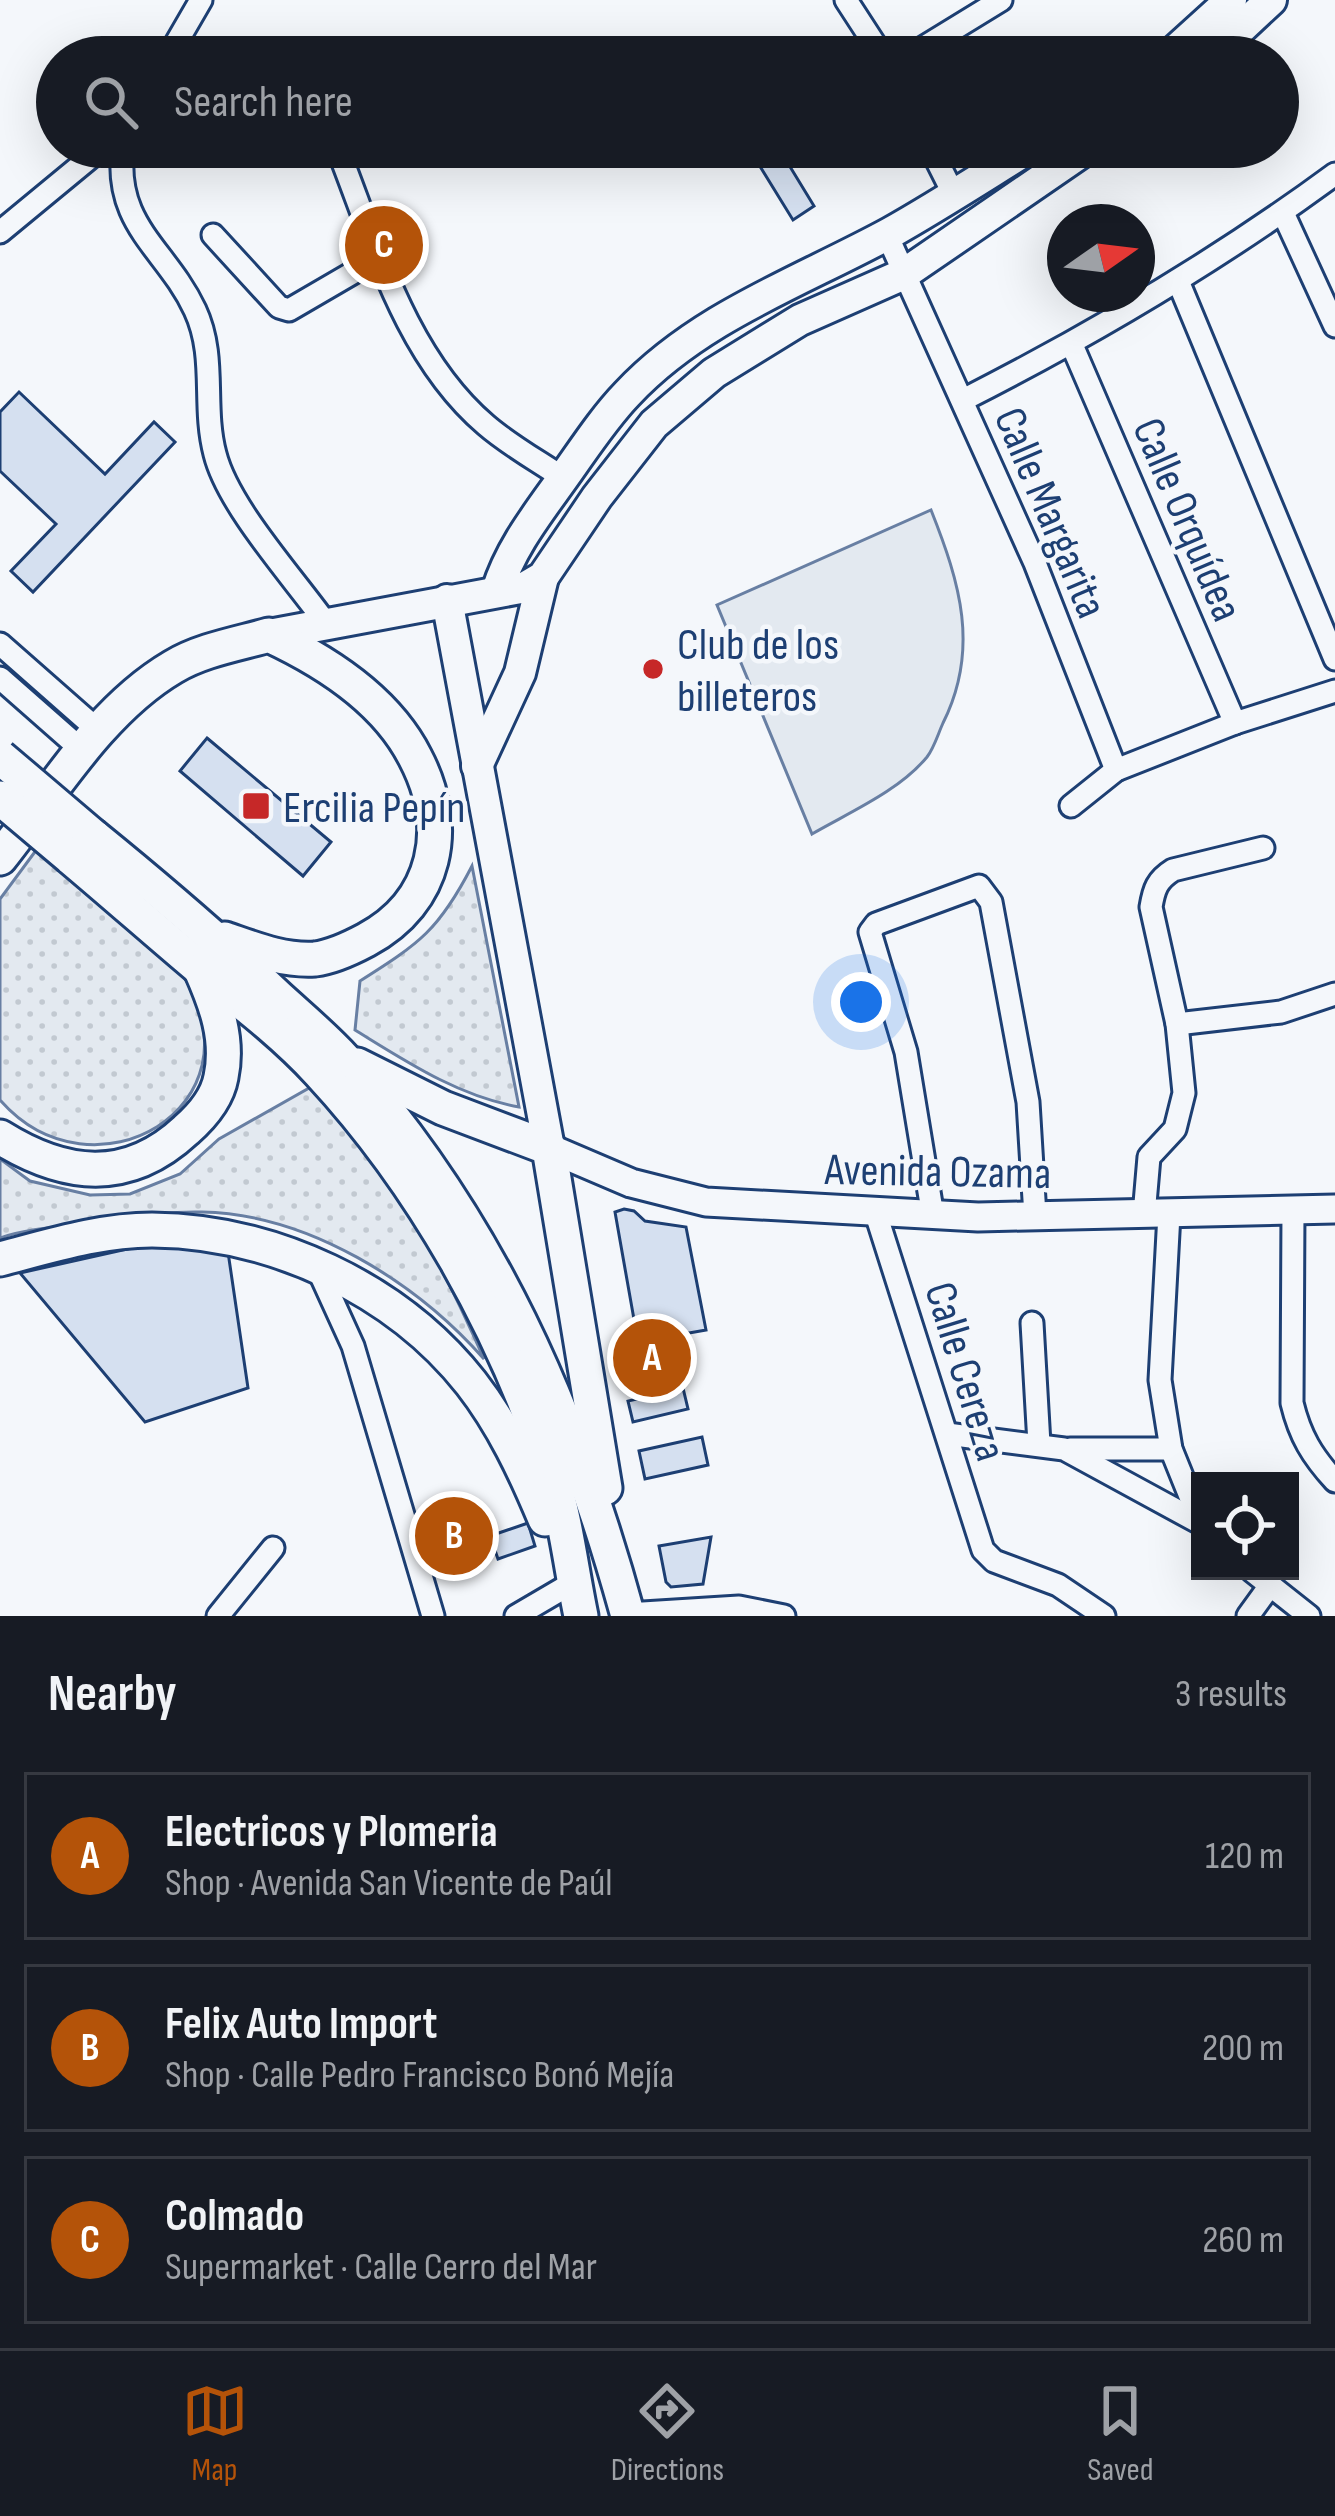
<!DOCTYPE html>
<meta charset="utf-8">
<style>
:root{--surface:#171b24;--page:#20242c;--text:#f1f3f6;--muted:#9ea1a6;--line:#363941;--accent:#b45309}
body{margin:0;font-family:"Sofia Sans Condensed",sans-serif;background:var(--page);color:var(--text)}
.controls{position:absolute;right:36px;bottom:36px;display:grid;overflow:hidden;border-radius:0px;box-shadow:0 12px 48px #0002}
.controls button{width:108px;height:108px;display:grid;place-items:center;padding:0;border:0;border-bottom:3px solid var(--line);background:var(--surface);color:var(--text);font:60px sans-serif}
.compass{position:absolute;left:1047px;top:204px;width:108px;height:108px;border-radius:50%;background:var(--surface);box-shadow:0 12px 48px #0002;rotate:76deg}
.you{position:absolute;left:861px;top:1002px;width:42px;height:42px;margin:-30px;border:9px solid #fff;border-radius:50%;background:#1a73e8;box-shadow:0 0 0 18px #1a73e833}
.badge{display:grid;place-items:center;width:78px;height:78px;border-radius:50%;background:var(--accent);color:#fff;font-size:39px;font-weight:700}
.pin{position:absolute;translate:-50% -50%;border:6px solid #fff;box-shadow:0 3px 12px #0006}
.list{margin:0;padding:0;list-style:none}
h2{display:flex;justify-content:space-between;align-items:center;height:156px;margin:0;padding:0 48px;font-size:51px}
h2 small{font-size:39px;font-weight:400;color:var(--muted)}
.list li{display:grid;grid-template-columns:78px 1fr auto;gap:36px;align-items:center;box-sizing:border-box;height:168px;margin:0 24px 24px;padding:0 24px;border:3px solid var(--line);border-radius:0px}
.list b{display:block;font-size:45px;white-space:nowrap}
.list p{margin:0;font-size:39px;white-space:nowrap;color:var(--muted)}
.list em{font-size:39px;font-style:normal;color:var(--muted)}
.icon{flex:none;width:66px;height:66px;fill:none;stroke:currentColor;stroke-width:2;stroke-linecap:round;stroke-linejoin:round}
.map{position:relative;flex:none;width:1335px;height:1616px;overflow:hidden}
.search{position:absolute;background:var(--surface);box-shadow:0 12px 48px #0002;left:36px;right:36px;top:36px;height:132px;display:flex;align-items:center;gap:30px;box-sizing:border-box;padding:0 42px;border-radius:66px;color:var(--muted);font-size:45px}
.sheet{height:732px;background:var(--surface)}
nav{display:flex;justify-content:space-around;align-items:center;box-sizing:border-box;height:168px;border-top:3px solid var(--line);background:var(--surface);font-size:33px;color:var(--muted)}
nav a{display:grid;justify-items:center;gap:6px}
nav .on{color:var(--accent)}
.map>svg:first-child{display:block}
.grass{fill:url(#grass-dots);stroke:#687fa3;stroke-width:3}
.garden{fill:#e3e9f0;stroke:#687fa3;stroke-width:3}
.building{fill:#d5e0f0;stroke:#1d3f73;stroke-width:3}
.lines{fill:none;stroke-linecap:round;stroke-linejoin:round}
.minor-casing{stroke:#1d3f73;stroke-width:27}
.tertiary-casing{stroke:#1d3f73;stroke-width:33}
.secondary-casing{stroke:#1d3f73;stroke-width:36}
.primary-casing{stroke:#1d3f73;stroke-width:39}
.minor{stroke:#f4f7fb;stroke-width:21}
.tertiary{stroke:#f4f7fb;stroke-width:27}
.secondary{stroke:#f4f7fb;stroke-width:30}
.primary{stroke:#f4f7fb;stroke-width:33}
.primary-bridge-casing{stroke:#1d3f73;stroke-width:39;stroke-linecap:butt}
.primary-bridge{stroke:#f4f7fb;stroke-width:33}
.poi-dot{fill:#c62828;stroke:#f4f7fb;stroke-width:4.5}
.labels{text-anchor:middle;stroke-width:9;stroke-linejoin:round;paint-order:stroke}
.street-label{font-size:45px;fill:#1d3f73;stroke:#f4f7fb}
.poi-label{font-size:45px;fill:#1d3f73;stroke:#f4f7fb;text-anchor:start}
</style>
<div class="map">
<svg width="1335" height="1616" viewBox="0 0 1335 1616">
<defs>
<pattern id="grass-dots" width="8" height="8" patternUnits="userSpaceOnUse" patternTransform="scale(3)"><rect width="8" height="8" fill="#e3e9f0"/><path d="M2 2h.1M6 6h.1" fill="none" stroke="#c2c9d1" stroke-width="1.8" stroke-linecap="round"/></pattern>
</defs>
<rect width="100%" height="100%" fill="#f4f7fb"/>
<g class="grass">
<path d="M 37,849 C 72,879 107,908 143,938 C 155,949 175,961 183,975 C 265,1107 93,1206 0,1100 L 0,899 Z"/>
<path d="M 472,866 L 519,1107 C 458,1096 407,1062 355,1030 L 360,981 C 420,943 439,930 472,866 Z"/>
<path d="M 311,1087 C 334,1115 361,1142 382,1172 C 424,1230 455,1293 484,1359 C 416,1282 308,1214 202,1212 C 165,1211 128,1218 92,1223 C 62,1227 28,1228 0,1238 L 0,1159 L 30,1181 L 90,1195 L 130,1194 L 180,1174 L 219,1139 Z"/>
</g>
<path class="garden" d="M 931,510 C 960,583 980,649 943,723 C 938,734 934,748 927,757 C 899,791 850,812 812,834 L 717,605 Z"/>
<g class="building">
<path d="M 748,147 L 778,147 L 814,206 L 793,220 Z"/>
<path d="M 19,392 L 105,474 L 154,422 L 175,442 L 33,592 L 11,571 L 56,524 L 0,471 L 0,412 Z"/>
<path d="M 207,738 L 331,842 L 303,876 L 180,771 Z"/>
<path d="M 624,1209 L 634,1211 L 645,1221 L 686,1227 L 706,1330 L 638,1342 L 615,1212 Z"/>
<path d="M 154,1243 L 228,1252 L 248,1388 L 145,1422 L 20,1273 Z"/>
<path d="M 679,1337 L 685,1366 L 625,1379 L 619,1350 Z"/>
<path d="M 683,1388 L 688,1409 L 633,1422 L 628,1401 Z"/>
<path d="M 702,1437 L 708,1465 L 645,1479 L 639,1451 Z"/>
<path d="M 528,1523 L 535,1546 L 498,1559 L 490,1536 Z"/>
<path d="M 711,1537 L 703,1584 L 671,1587 L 666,1582 L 659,1546 Z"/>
</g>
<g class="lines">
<defs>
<g id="minor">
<path d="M 846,0 L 883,57"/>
<path d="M 300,53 L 301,57"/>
<path d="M 168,57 L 201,0"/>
<path d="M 908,57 L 1001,0"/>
<path d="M 123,147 C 113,226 166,248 195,310 C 217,357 202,405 215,454 C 228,506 292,576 325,622"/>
<path d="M 337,147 C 375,243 405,356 486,425 C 509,445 538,461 563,478"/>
<path d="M 930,147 L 954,195"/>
<path d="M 1283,213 L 1335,326"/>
<path d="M 0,232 L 103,147"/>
<path d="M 213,235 L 279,307 L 289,310 L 380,257"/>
<path d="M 887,235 L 1035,563 L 1116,770"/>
<path d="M 1178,281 L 1335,659"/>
<path d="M 1072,345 L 1235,723"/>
<path d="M 963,400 C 1093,334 1217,261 1335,174"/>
<path d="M 0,644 L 100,732"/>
<path d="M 0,678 L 83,751"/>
<path d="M 1071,806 L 1116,770 L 1235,723 L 1335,691"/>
<path d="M 1177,1024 L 1281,1012 L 1335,994"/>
<path d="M 1293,1211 L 1292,1403 C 1300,1436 1312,1456 1335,1481"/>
<path d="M 876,1214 L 983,1550 L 994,1561 L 1058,1585 L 1104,1616"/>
<path d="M 1169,1214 L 1160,1380 L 1171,1449 L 1200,1521"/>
<path d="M 1144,1215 L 1149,1157 L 1175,1129 L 1184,1093 L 1177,1024 L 1151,907 C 1154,889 1157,880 1173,870 L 1263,848"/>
<path d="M 933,1216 L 906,1052 L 870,932 L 876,924 L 979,886 L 991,902 L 1028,1102 L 1035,1216"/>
<path d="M 317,1267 L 353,1346 L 433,1616"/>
<path d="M 1032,1323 L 1039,1444"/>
<path d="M 947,1434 L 1064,1449 L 1200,1523"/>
<path d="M 1070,1449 L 1171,1449"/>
<path d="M 1252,1571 L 1309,1616"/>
<path d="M 627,1614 L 739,1607 L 784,1616"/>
<path d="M 218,1616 L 273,1548"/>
<path d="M 516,1616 L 574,1582"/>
<path d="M 1248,1616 L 1269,1587"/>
</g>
<path id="tertiary" d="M 549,1148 L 631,1183 L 706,1202 L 978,1217 L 1335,1209"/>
<g id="secondary">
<path d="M 1168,57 L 1231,0"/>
<path d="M 1210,57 L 1271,0"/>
<path d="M 497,591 C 510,549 536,516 561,481 C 582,452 602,420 627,394 C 699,317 800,282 890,233 C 938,206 984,176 1031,147"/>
<path d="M 447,600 L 549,1148"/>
<path d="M 269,635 L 526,587 L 543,577 L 597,497 L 654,424 L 714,373 L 800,320 L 904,274 L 1089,147"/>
<path d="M 477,766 L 520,673 L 543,577"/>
</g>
<g id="primary">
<path d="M 93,836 C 157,888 219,941 279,998 C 301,1018 325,1038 345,1060 C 490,1223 571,1408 628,1616"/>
<path d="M 70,857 C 114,894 158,933 202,970 C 242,1002 284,1034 319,1072 C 423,1184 503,1328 551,1473 C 566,1520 571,1568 581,1616"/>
<path d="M 0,858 C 51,794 100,710 173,667 C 201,650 237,644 269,635 C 325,661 386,700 415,757 C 452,827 437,902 366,940 C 351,948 332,957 315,959 C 283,961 254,949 225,939"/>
<path d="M 357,1065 L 443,1108 L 549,1148 L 605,1488"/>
<path d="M 0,1137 C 64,1177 127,1185 186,1130 C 202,1116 217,1099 221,1077 C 229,1039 216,1004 201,970"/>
<path d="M 0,1259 C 50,1246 100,1230 152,1230 C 272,1231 396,1288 471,1383 C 503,1424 525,1471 545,1519"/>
</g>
</defs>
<use href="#minor" class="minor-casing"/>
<use href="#tertiary" class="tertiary-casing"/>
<use href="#secondary" class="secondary-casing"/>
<use href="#primary" class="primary-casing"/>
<use href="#minor" class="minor"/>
<use href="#tertiary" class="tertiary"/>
<use href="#secondary" class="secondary"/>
<use href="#primary" class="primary"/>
<defs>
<g id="primary-bridge">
<path d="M 0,757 L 93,836"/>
<path d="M 0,798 L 70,857"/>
</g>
</defs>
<use href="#primary-bridge" class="primary-bridge-casing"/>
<use href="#primary-bridge" class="primary-bridge"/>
</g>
<g class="poi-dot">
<circle cx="653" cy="669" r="12"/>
<rect x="241" y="791" width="30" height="30" rx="6"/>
</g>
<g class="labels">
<g class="street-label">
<text transform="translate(1052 512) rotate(67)" y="16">Calle Margarita</text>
<text transform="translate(1189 519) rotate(67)" y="16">Calle Orquídea</text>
<text transform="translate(938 1170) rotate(1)" y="16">Avenida Ozama</text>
<text transform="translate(967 1371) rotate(73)" y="16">Calle Cereza</text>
</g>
<g class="poi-label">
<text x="677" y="659">Club de los<tspan x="677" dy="52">billeteros</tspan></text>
<text x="283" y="822">Ercilia Pepín</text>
</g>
</g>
</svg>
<div class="controls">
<button><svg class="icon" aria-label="locate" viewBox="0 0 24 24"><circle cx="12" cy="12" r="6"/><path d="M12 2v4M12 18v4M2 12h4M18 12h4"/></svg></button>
</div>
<svg class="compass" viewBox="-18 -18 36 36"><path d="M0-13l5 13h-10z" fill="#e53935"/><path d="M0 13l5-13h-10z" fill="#9ea1a6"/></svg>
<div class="you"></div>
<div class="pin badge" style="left:652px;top:1358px">A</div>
<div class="pin badge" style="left:454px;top:1536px">B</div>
<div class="pin badge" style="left:384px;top:245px">C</div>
<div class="search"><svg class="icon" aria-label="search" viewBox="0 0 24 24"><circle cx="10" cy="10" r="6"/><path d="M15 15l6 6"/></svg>Search here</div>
</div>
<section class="sheet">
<h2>Nearby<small>3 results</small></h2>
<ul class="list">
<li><span class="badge">A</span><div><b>Electricos y Plomeria</b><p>Shop · Avenida San Vicente de Paúl</p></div><em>120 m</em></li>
<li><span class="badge">B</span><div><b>Felix Auto Import</b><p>Shop · Calle Pedro Francisco Bonó Mejía</p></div><em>200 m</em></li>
<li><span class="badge">C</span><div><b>Colmado</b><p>Supermarket · Calle Cerro del Mar</p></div><em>260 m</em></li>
</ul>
</section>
<nav>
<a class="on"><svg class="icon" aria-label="map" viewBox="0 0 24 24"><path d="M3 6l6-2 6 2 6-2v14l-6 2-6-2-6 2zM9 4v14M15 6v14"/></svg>Map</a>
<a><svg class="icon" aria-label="directions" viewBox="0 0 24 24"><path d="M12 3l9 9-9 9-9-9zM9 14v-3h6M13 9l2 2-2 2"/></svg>Directions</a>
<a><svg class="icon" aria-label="saved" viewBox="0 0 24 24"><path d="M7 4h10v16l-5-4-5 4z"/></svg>Saved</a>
</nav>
